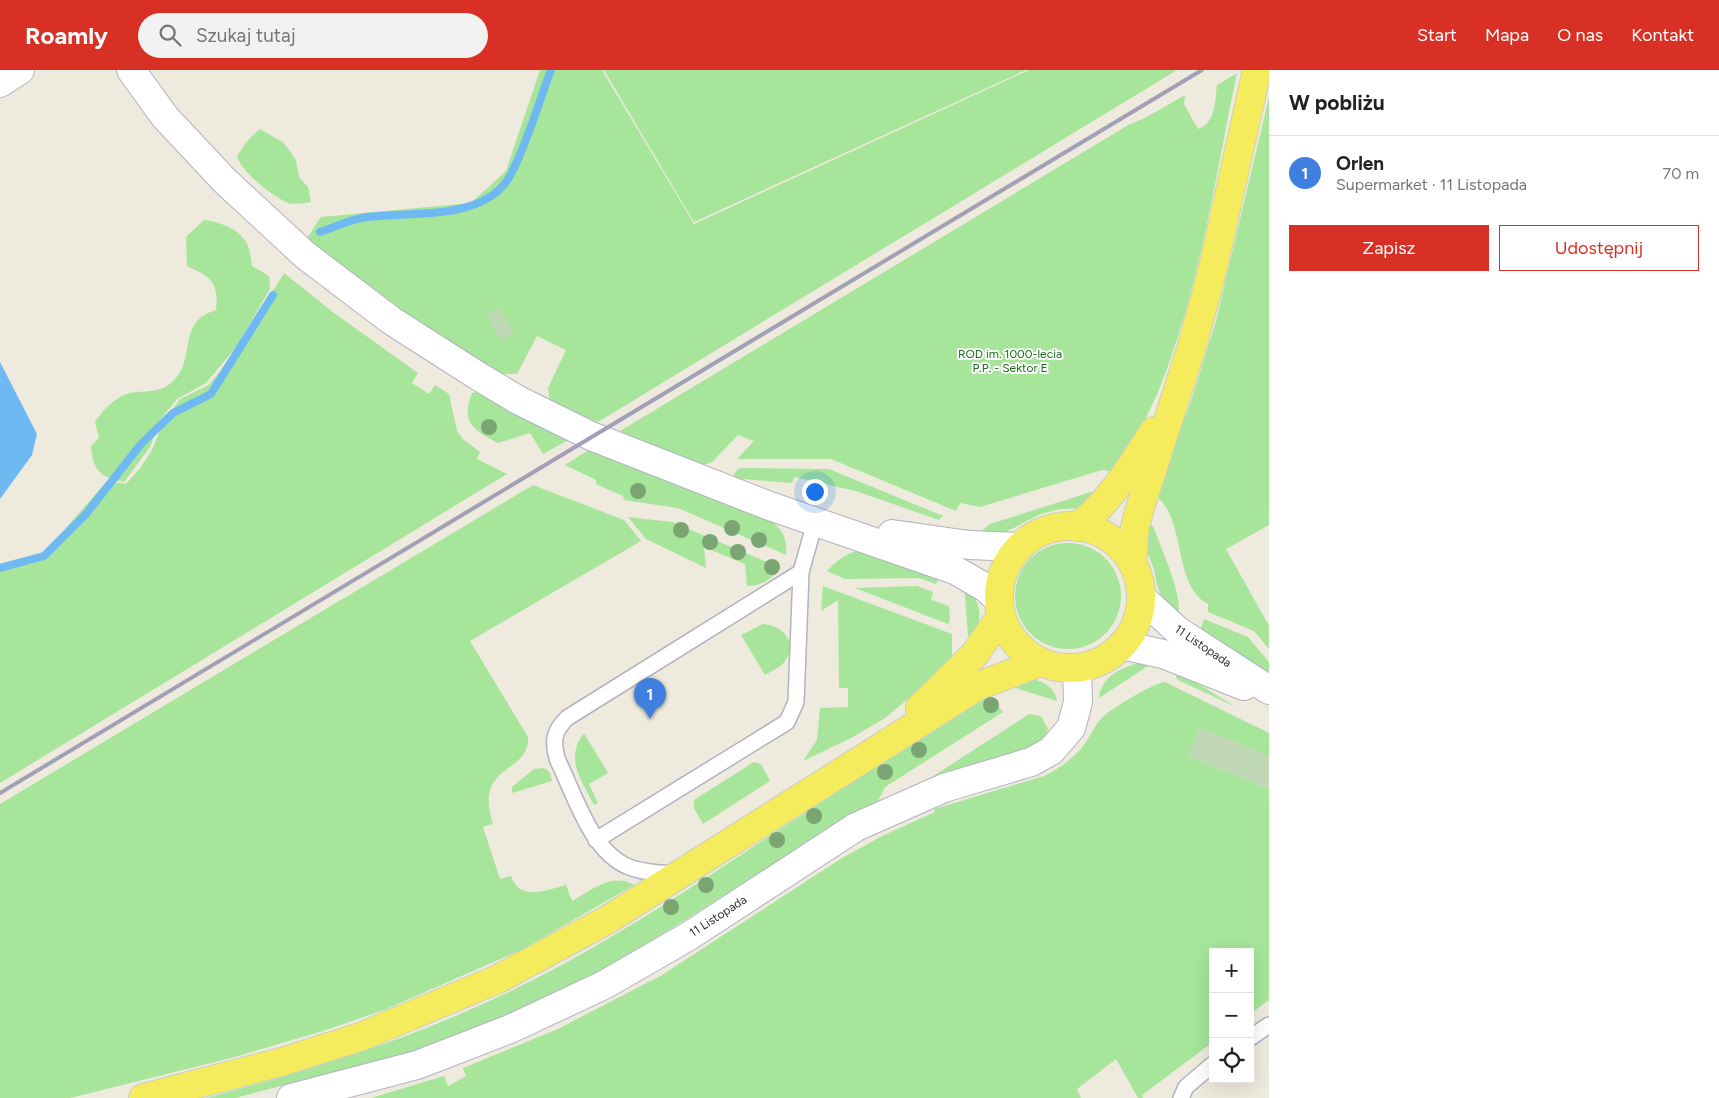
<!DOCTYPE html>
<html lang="pl">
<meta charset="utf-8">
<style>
:root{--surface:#fff;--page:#f2f2f2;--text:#222;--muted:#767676;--line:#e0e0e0;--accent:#d93025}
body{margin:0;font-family:Figtree,sans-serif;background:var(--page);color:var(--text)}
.controls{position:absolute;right:15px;bottom:15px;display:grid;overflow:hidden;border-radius:0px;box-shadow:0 5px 20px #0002}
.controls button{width:45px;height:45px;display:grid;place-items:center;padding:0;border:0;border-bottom:1px solid var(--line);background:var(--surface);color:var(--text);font:25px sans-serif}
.you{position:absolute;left:814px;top:421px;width:18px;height:18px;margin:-12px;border:4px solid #fff;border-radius:50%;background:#1a73e8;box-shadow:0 0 0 8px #1a73e833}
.badge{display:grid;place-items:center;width:32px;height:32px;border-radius:50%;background:var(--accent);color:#fff;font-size:16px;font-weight:700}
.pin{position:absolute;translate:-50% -41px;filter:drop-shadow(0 1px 2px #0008)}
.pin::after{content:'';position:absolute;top:26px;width:18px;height:15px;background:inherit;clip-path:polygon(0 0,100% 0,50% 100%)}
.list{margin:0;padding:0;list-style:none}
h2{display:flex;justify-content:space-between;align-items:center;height:65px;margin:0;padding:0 20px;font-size:21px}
h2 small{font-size:16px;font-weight:400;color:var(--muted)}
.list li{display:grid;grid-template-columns:32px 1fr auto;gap:15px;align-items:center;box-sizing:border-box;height:75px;padding:0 20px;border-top:1px solid var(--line)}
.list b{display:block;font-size:19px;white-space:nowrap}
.list p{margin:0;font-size:16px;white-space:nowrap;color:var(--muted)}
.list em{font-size:16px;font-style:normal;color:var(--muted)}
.actions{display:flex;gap:10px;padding:15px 20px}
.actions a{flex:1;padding:11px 0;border:1px solid var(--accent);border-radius:0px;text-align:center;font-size:18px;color:var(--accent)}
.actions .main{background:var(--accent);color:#fff}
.icon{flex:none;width:28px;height:28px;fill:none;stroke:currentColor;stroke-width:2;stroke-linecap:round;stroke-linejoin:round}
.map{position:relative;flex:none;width:1269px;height:1028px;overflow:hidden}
header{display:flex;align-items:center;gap:30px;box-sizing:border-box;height:70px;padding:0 25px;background:var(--accent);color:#fff}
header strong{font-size:24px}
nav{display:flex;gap:28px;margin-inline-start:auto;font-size:18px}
.search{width:350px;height:45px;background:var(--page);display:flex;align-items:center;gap:12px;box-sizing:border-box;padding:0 18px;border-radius:28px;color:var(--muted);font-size:19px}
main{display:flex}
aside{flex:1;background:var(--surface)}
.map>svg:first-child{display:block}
.green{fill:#a6e59a}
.cemetery{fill:#c0d8b5}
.water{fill:#6fb9f2}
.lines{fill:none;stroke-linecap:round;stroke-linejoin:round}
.stream{stroke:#6fb9f2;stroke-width:8}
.service-casing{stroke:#b2b2c0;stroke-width:18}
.minor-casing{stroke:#b2b2c0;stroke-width:30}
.tertiary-casing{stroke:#b2b2c0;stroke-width:30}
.secondary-casing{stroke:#b2b2c0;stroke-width:30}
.primary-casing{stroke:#ccc;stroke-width:30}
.service{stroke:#fff;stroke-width:15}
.minor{stroke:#fff;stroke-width:28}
.tertiary{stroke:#fff;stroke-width:28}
.secondary{stroke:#fff;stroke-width:28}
.primary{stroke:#f4eb5d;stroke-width:28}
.rail{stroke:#a1a0b7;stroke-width:4}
.tree{fill:#7aa572}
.labels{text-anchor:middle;stroke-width:4;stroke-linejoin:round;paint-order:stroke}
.park-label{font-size:12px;fill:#1c6c19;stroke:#fff}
.street-label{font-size:12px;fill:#2c2c2c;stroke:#fff}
</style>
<header>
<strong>Roamly</strong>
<div class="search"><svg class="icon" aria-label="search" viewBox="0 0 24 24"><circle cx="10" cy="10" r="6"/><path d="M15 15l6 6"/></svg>Szukaj tutaj</div>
<nav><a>Start</a><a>Mapa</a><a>O nas</a><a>Kontakt</a></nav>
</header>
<main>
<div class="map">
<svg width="1269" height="1028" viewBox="0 0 1269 1028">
<rect width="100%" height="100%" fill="#eeeade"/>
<g class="green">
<path d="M 540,0 L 602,0 L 694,154 L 1029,0 L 1177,0 L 598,352 L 550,332 L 548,318 L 566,280 L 537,266 L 517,304 L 498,304 L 392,234 L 307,168 L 321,147 L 471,133 L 506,101 Z"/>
<path d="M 604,0 L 1026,0 L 694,152 Z"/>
<path d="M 1237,3 C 1215,108 1200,217 1160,317 C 1148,347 1131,374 1116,402 L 1102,400 L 980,437 L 960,433 L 956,441 L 831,389 L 737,389 L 754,371 L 738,365 L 712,392 L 701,396 L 620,361 L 1130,54 L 1145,48 L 1185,25 L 1184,34 L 1198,59 C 1216,53 1215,31 1217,15 Z"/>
<path d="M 1269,27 L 1269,455 L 1226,479 L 1269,556 L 1269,579 L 1254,561 L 1208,542 L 1208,534 C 1172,516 1187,449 1156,426 L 1191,331 L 1216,251 Z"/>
<path d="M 260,59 L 284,73 L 296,90 L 299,107 L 308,117 L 311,132 C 305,133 294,135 288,133 C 272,126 242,103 237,86 C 244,75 250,67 260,59 Z"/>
<path d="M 204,150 C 219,152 238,158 246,172 C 250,178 251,189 252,196 L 269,206 L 270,219 L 236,277 L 206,313 L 177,329 L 160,350 L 150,377 L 124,412 C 100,407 93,401 91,376 L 99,368 L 95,352 C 102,341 116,326 130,323 C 147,320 163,324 176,308 C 196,284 177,252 216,240 C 219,212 211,207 187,196 L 186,167 Z"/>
<path d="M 284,203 L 334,243 L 418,303 L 412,313 L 429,324 L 435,315 L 449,324 L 457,361 L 463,369 L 480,382 L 477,389 L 507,404 L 0,713 L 0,497 L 44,483 L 107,411 L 126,414 L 141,397 L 152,380 L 164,351 L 180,329 L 209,315 L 238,278 Z"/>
<path d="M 477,322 L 570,369 L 543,384 L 530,363 L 498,373 C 474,361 460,352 472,323 Z"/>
<path d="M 592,378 L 769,450 C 783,459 787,468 786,485 L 678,438 L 624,430 L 623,426 L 596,414 L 596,410 L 565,395 Z"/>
<path d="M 741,398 L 829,399 L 943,446 L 939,450 L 856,421 L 794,407 L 792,413 L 732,408 L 736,401 Z"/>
<path d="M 533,415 L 624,450 L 641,471 L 470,571 L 528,667 C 530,705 473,692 493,754 L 483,757 L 500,809 L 511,806 C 520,832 546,820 566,815 L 572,831 C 591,821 612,802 634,815 L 523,879 L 384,940 L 323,961 L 231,988 L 70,1028 L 0,1028 L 0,734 Z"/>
<path d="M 1091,422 L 1102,425 L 1083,438 L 1061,439 L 1040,444 L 1012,459 L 999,464 L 978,464 L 990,454 Z"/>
<path d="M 628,447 L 672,452 L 781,498 C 771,509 763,516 747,516 L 745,494 L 704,477 L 706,498 L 646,469 Z"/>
<path d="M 1146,449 L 1154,458 C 1161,479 1184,527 1178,547 L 1162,528 L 1157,515 L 1154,499 L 1144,474 Z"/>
<circle cx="1068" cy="526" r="53"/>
<path d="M 858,481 L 940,504 L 936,514 L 919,508 L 845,509 L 827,501 C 837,491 844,484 858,481 Z"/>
<path d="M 964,514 C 983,535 983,546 972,571 L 968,565 Z"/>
<path d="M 823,516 L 952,564 L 952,586 L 955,590 L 885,648 L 853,667 L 803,691 L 817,670 L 820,638 L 848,637 L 848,618 L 839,618 L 838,530 L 821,541 Z"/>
<path d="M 917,516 L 933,522 L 931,530 L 949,536 L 950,551 L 948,554 L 855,518 Z"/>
<path d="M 1204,549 L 1248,567 L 1269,592 L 1269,607 L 1200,561 Z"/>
<path d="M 763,554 C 782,555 799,572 785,591 C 781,597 772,601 765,605 L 741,565 Z"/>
<path d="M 1142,592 L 1154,592 L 1099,628 C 1101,606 1122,597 1142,592 Z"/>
<path d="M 1177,601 L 1236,637 L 1178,610 L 1176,607 Z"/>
<path d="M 1025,607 C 1039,610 1055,615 1057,631 L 1013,617 Z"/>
<path d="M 1165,612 L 1269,663 L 1269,686 L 1200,658 L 1188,686 L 1269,719 L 1269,930 L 1250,944 L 1250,882 L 1213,882 L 1213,972 L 1142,1025 L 1143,1028 L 1138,1028 L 1116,989 L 1077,1019 L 1081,1028 L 371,1028 L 444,1006 L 448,1016 L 466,1006 L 463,998 L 558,959 L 662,905 L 842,788 L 882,766 L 935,742 L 934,739 L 1044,706 C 1060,698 1073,689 1084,675 C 1090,667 1094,656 1101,649 C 1108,640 1154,613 1165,612 Z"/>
<path d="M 988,624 L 1003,642 L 885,717 L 877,733 L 819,765 L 685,850 L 594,905 L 545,929 L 477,958 L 407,983 L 235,1028 L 206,1028 C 295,1004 383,978 467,941 C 568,898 662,837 753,777 C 831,726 910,675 988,624 Z"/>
<path d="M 1029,644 L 1041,646 L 1048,659 C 1043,684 953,702 929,709 Z"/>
<path d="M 584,663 L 608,703 L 589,714 L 598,733 L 594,735 C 582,711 564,689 584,663 Z"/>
<path d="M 754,692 L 761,694 L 770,711 L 703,754 L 694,738 L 694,730 Z"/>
<path d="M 544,698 L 550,703 L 552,711 L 512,723 L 512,717 L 534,699 Z"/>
</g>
<g class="cemetery">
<path d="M 499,237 L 514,263 L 501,270 L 486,244 Z"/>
<path d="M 1200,658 L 1269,686 L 1269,719 L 1188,686 Z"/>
</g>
<path class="water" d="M 0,292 L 37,364 L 32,385 L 0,429 Z"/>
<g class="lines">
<g class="stream">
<path d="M 320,162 C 335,157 351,149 367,147 C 412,141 486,152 511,104 C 528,71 538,34 551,0"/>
<path d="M 0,498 L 44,486 L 86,444 L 141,374 L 173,343 L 211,324 L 273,225"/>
</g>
<defs>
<g id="service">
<path d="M 596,770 L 787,652 L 796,632 L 801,502 L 815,452"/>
<path d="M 675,804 C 660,803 644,803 629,797 C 591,782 575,725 558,691 C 552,672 553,662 567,648 L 801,502"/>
<path d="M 1250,968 L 1269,955"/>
<path d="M 1181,1028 L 1186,1017 L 1213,994"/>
</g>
<g id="minor">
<path d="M 0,13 L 20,0"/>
<path d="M 291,1028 L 417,995 L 510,959 L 604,915 L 689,866 L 856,757 L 944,718 L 1031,692 L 1051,681 L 1071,658 L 1078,632 L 1077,598"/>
</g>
<g id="tertiary">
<path d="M 1141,527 L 1178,561 L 1269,620"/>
<path d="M 1122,575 L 1163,584 L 1244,616"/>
</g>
<g id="secondary">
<path d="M 131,0 L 165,47 L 225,111 L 305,185 L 392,251 L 478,306 L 518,330 L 591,366 L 767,435 L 955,500 L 986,518 L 999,530"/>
<path d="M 892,464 L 969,475 L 1020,477"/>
</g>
<g id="primary">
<circle cx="1070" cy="527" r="71"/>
<path d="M 1077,457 C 1111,431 1131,396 1154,361"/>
<path d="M 1132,492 L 1135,457 L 1139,441 L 1192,276 L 1212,202 L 1257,0"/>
<path d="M 920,638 L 975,584 L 1001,546"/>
<path d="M 143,1028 L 281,992 L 360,967 L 498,909 L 607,850 L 978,616 L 1041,592"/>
</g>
</defs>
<use href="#service" class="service-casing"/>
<use href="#minor" class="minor-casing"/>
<use href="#tertiary" class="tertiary-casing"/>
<use href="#secondary" class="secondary-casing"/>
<use href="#primary" class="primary-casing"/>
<use href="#service" class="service"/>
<use href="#minor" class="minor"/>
<use href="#tertiary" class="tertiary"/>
<use href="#secondary" class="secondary"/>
<use href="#primary" class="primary"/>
<path class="rail" d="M 0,723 L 1202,0"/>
</g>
<g class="tree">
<circle cx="489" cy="357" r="8"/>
<circle cx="638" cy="421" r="8"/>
<circle cx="732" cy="458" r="8"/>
<circle cx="681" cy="460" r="8"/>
<circle cx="759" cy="470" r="8"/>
<circle cx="710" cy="472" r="8"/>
<circle cx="738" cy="482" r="8"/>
<circle cx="772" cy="497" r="8"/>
<circle cx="991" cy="635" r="8"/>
<circle cx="919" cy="680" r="8"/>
<circle cx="885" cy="702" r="8"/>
<circle cx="814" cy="746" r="8"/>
<circle cx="777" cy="770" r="8"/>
<circle cx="706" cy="815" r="8"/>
<circle cx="671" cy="837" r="8"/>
</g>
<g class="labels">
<g class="park-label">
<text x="1010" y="288">ROD im. 1000-lecia<tspan x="1010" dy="14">P.P. - Sektor E</tspan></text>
</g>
<g class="street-label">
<text transform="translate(1203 576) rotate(34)" y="4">11 Listopada</text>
<text transform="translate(718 846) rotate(-33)" y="4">11 Listopada</text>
</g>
</g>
</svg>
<div class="controls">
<button>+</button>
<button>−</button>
<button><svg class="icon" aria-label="locate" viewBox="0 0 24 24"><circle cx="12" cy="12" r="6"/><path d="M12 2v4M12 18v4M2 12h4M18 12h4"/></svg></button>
</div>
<div class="you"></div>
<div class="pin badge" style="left:650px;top:649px;background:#3f7fe0">1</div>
</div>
<aside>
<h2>W pobliżu<small></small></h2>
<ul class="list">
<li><span class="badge" style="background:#3f7fe0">1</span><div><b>Orlen</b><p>Supermarket · 11 Listopada</p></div><em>70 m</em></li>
</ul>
<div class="actions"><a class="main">Zapisz</a><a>Udostępnij</a></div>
</aside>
</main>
